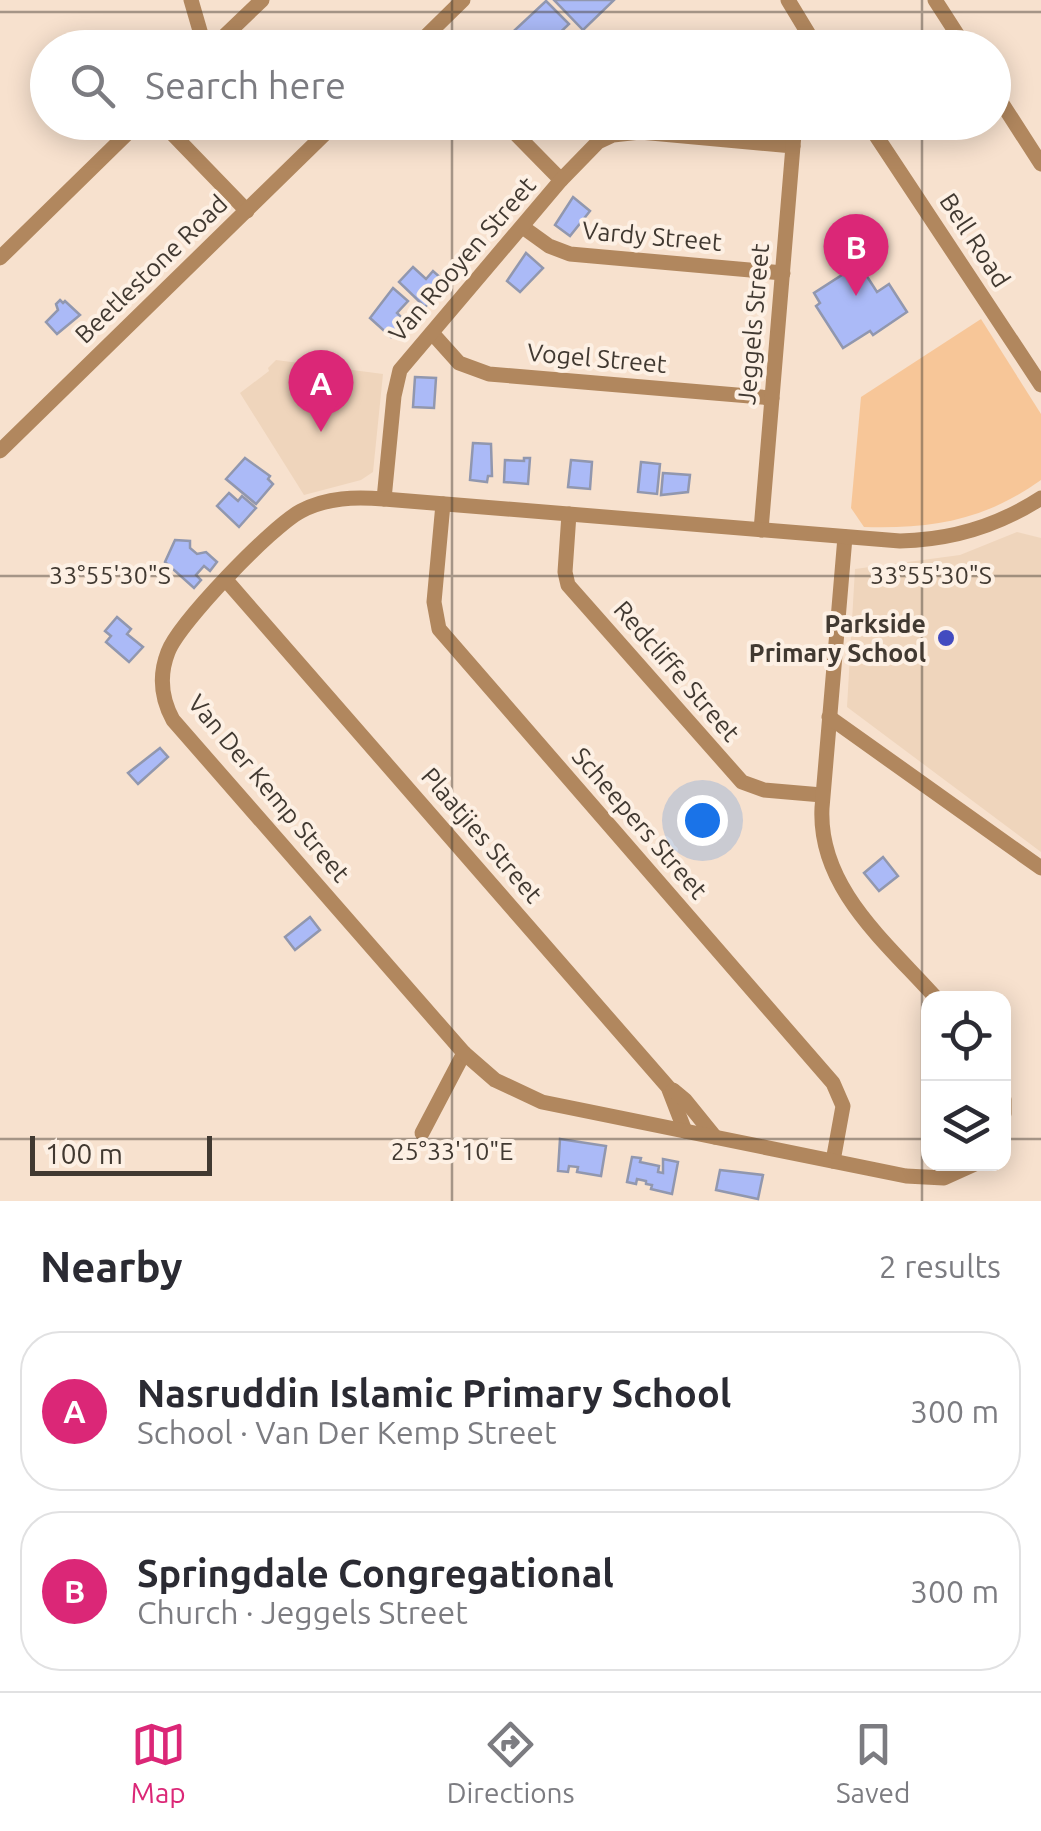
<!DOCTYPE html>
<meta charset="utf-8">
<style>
:root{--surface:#fff;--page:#f2f2f3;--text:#2b2b33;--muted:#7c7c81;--line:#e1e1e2;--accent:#db2777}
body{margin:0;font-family:Ubuntu,sans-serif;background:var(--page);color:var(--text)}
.controls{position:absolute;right:30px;bottom:30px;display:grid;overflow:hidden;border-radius:20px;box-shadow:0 5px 25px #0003}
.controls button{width:90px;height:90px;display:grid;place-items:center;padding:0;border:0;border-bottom:2px solid var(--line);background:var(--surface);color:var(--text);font:50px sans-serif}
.scale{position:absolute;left:30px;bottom:25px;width:182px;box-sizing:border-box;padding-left:10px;border:5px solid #413931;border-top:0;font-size:28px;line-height:35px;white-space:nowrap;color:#413931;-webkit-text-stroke:8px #fdf0e4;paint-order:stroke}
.you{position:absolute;left:702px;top:820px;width:35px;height:35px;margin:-25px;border:8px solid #fff;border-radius:50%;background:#1a73e8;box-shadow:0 0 0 15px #1a73e833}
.badge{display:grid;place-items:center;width:65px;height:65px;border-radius:50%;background:var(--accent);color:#fff;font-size:32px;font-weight:700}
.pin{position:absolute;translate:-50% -82px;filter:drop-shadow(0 2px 5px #0008)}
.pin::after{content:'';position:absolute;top:52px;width:35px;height:30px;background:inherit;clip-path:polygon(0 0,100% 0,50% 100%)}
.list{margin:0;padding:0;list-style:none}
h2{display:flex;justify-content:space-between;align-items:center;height:130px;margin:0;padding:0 40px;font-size:42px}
h2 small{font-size:32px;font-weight:400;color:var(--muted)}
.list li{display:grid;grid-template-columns:65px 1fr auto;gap:30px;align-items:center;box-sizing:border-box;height:160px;margin:0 20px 20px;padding:0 20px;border:2px solid var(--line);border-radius:40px}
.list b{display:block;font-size:38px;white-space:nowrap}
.list p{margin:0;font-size:32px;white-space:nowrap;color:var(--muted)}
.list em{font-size:32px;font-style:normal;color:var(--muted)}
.icon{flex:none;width:55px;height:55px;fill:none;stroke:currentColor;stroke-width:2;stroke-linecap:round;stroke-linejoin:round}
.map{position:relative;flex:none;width:1041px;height:1201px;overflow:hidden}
.search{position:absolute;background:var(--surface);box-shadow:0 5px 25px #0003;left:30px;right:30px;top:30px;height:110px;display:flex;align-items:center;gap:25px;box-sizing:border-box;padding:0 35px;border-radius:55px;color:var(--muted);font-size:38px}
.sheet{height:490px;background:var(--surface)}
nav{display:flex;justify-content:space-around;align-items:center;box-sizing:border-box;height:140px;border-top:2px solid var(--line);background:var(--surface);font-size:28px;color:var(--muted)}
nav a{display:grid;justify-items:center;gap:5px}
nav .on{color:var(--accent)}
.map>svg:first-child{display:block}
.built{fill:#efd5bc}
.green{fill:#f7c698}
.building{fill:#abbaf7;stroke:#9197ae;stroke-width:2.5}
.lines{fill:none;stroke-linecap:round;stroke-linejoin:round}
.minor{stroke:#b1875e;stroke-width:15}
.ticks{fill:none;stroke:#413931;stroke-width:2.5;stroke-opacity:0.45}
.poi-dot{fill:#424bc0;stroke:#fdf0e4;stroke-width:4}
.labels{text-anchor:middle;stroke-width:8;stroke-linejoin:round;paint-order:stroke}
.street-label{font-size:25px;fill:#413931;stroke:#fdf0e4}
.poi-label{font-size:25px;font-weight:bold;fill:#413931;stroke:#fdf0e4;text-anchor:end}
.ticks-label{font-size:25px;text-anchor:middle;fill:#413931;stroke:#fdf0e4;stroke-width:8;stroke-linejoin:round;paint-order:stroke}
</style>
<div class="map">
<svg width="1041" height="1201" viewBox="0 0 1041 1201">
<rect width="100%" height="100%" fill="#f7e1ce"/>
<g class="built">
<path d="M 276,360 L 383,374 L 373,472 L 361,480 L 304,495 L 240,393 L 269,371 L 268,368 Z"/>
<path d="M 1017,532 L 1041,538 L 1041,852 L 847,707 L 855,569 L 960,555 Z"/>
</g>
<path class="green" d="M 981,319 L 1041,414 L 1041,480 C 985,520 933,529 864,527 L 851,508 L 861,397 Z"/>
<g class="building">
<path d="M 554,0 L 614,0 L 583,30 Z"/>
<path d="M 546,1 L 569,24 L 544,48 L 502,48 L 499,45 Z"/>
<path d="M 573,197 L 590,211 L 570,236 L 555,225 Z"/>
<path d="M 526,253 L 543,268 L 520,292 L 507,281 Z"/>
<path d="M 852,253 L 877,292 L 889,284 L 907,312 L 873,335 L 870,331 L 843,348 L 816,306 L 820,303 L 814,293 L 848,271 L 841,260 Z"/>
<path d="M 413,267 L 426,279 L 433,271 L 442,279 L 430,292 L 435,297 L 425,307 L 399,282 Z"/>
<path d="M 393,288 L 408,301 L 397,313 L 405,321 L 391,337 L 370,318 Z"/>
<path d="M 60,300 L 63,303 L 65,301 L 80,315 L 57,334 L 46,322 L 58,310 L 56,304 Z"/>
<path d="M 415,377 L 436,378 L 434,408 L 413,407 Z"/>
<path d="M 473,443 L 491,444 L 492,476 L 488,476 L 487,482 L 470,480 Z"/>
<path d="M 245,458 L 270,476 L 268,479 L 273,484 L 256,504 L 226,479 Z"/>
<path d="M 524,458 L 530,458 L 528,484 L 504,482 L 505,460 L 524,461 Z"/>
<path d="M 571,460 L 592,462 L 590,489 L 568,487 Z"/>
<path d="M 641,462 L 660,464 L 657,494 L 638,492 Z"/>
<path d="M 663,473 L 690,475 L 688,492 L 661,495 Z"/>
<path d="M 229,493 L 238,501 L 242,496 L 256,508 L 239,527 L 217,506 Z"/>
<path d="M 175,540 L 190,541 L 190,548 L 197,554 L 206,552 L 217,562 L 210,571 L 204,566 L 196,575 L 201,580 L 194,588 L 165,562 Z"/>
<path d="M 117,617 L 131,629 L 127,634 L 143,647 L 129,662 L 106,642 L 111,636 L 105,631 Z"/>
<path d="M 160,748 L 168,757 L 138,784 L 128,773 Z"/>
<path d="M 883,857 L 898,876 L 879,891 L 864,873 Z"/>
<path d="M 310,917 L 320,930 L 295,950 L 285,937 Z"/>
<path d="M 560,1139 L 606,1146 L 601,1176 L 577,1172 L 578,1167 L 569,1166 L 568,1172 L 558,1171 Z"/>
<path d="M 632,1157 L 641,1158 L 640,1162 L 659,1166 L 658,1172 L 663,1173 L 663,1159 L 678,1162 L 672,1194 L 651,1189 L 652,1185 L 646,1184 L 646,1181 L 637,1179 L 636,1184 L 627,1182 Z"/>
<path d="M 720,1170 L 763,1175 L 758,1199 L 716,1190 Z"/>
</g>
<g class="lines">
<g class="minor">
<path d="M 191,0 L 205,48"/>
<path d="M 788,0 L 817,48"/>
<path d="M 935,0 L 966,48"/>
<path d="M 212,48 L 262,0"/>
<path d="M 414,48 L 463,0"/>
<path d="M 994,91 L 1041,164"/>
<path d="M 161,122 L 247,211"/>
<path d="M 504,122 L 561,180"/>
<path d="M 867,122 L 1041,385"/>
<path d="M 524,228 L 549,246 L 570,254 L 783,273"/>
<path d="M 0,258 L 139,122"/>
<path d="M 433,334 L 459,363 L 489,374 L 772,398"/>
<path d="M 0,451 L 337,122"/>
<path d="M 384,499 L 394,396 L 400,370 L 561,180 L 598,142 L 613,135 L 640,132 L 793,146"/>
<path d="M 443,504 L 434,602 L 439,629 L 833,1083 L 843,1106 L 833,1161"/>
<path d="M 569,514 L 565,572 L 568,585 L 742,782 L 764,790 L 822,795"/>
<path d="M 761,530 L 795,122"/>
<path d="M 845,537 L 822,808 C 818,888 887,943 936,998"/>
<path d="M 226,580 L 668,1087 L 685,1131"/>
<path d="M 829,717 L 1041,868"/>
<path d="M 673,1090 L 685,1100 L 715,1137"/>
<path d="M 1004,1099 L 1004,1114"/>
<path d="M 422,1133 L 464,1053"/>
<path d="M 975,1164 L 944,1178 L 906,1176 L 542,1102 L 495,1080 L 464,1053 L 173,720 C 161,698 159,675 168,652 C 179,623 272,526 301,511 C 328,497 355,497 384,499 L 900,541 C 952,540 998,526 1041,498"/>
</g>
</g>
<path class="ticks" d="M 452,0 L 452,48M 922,0 L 922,48M 0,12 L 1041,12M 452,122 L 452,1201M 922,122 L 922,1201M 0,576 L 1041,576M 0,1139 L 928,1139M 1004,1139 L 1041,1139"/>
<circle class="poi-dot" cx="946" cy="638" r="10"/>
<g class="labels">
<g class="street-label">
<text transform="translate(652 236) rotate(5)" y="9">Vardy Street</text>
<text transform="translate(975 240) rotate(57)" y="9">Bell Road</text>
<text transform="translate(462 259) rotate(-49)" y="9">Van Rooyen Street</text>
<text transform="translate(151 269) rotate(-44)" y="9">Beetlestone Road</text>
<text transform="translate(753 324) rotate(-85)" y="9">Jeggels Street</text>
<text transform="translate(597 358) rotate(5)" y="9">Vogel Street</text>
<text transform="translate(677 671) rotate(49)" y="9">Redcliffe Street</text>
<text transform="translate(269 788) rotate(50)" y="9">Van Der Kemp Street</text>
<text transform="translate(640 823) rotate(49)" y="9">Scheepers Street</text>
<text transform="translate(482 835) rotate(49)" y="9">Plaatjies Street</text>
</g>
<g class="poi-label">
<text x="926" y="633">Parkside<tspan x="926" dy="29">Primary School</tspan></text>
</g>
</g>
<g class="ticks-label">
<text x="110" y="584">33°55'30"S</text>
<text x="931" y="584">33°55'30"S</text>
<text x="452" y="1160">25°33'10"E</text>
</g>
</svg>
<div class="controls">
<button><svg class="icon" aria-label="locate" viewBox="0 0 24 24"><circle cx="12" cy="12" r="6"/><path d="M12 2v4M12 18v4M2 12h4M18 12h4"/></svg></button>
<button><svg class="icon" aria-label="layers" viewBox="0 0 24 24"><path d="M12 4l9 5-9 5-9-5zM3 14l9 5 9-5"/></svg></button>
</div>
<div class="scale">100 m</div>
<div class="you"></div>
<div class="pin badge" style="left:321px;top:432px">A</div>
<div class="pin badge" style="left:856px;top:296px">B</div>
<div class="search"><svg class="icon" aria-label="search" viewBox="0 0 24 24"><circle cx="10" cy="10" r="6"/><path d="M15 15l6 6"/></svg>Search here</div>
</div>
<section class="sheet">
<h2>Nearby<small>2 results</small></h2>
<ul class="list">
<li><span class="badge">A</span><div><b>Nasruddin Islamic Primary School</b><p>School · Van Der Kemp Street</p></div><em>300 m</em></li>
<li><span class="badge">B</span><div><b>Springdale Congregational</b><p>Church · Jeggels Street</p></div><em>300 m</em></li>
</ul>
</section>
<nav>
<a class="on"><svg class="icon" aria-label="map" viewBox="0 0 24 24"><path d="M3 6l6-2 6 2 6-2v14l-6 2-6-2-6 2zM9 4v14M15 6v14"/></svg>Map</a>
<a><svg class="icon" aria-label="directions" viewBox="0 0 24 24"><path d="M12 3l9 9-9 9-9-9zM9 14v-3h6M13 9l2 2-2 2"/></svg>Directions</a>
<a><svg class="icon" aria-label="saved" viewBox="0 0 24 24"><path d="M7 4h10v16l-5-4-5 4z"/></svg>Saved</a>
</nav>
